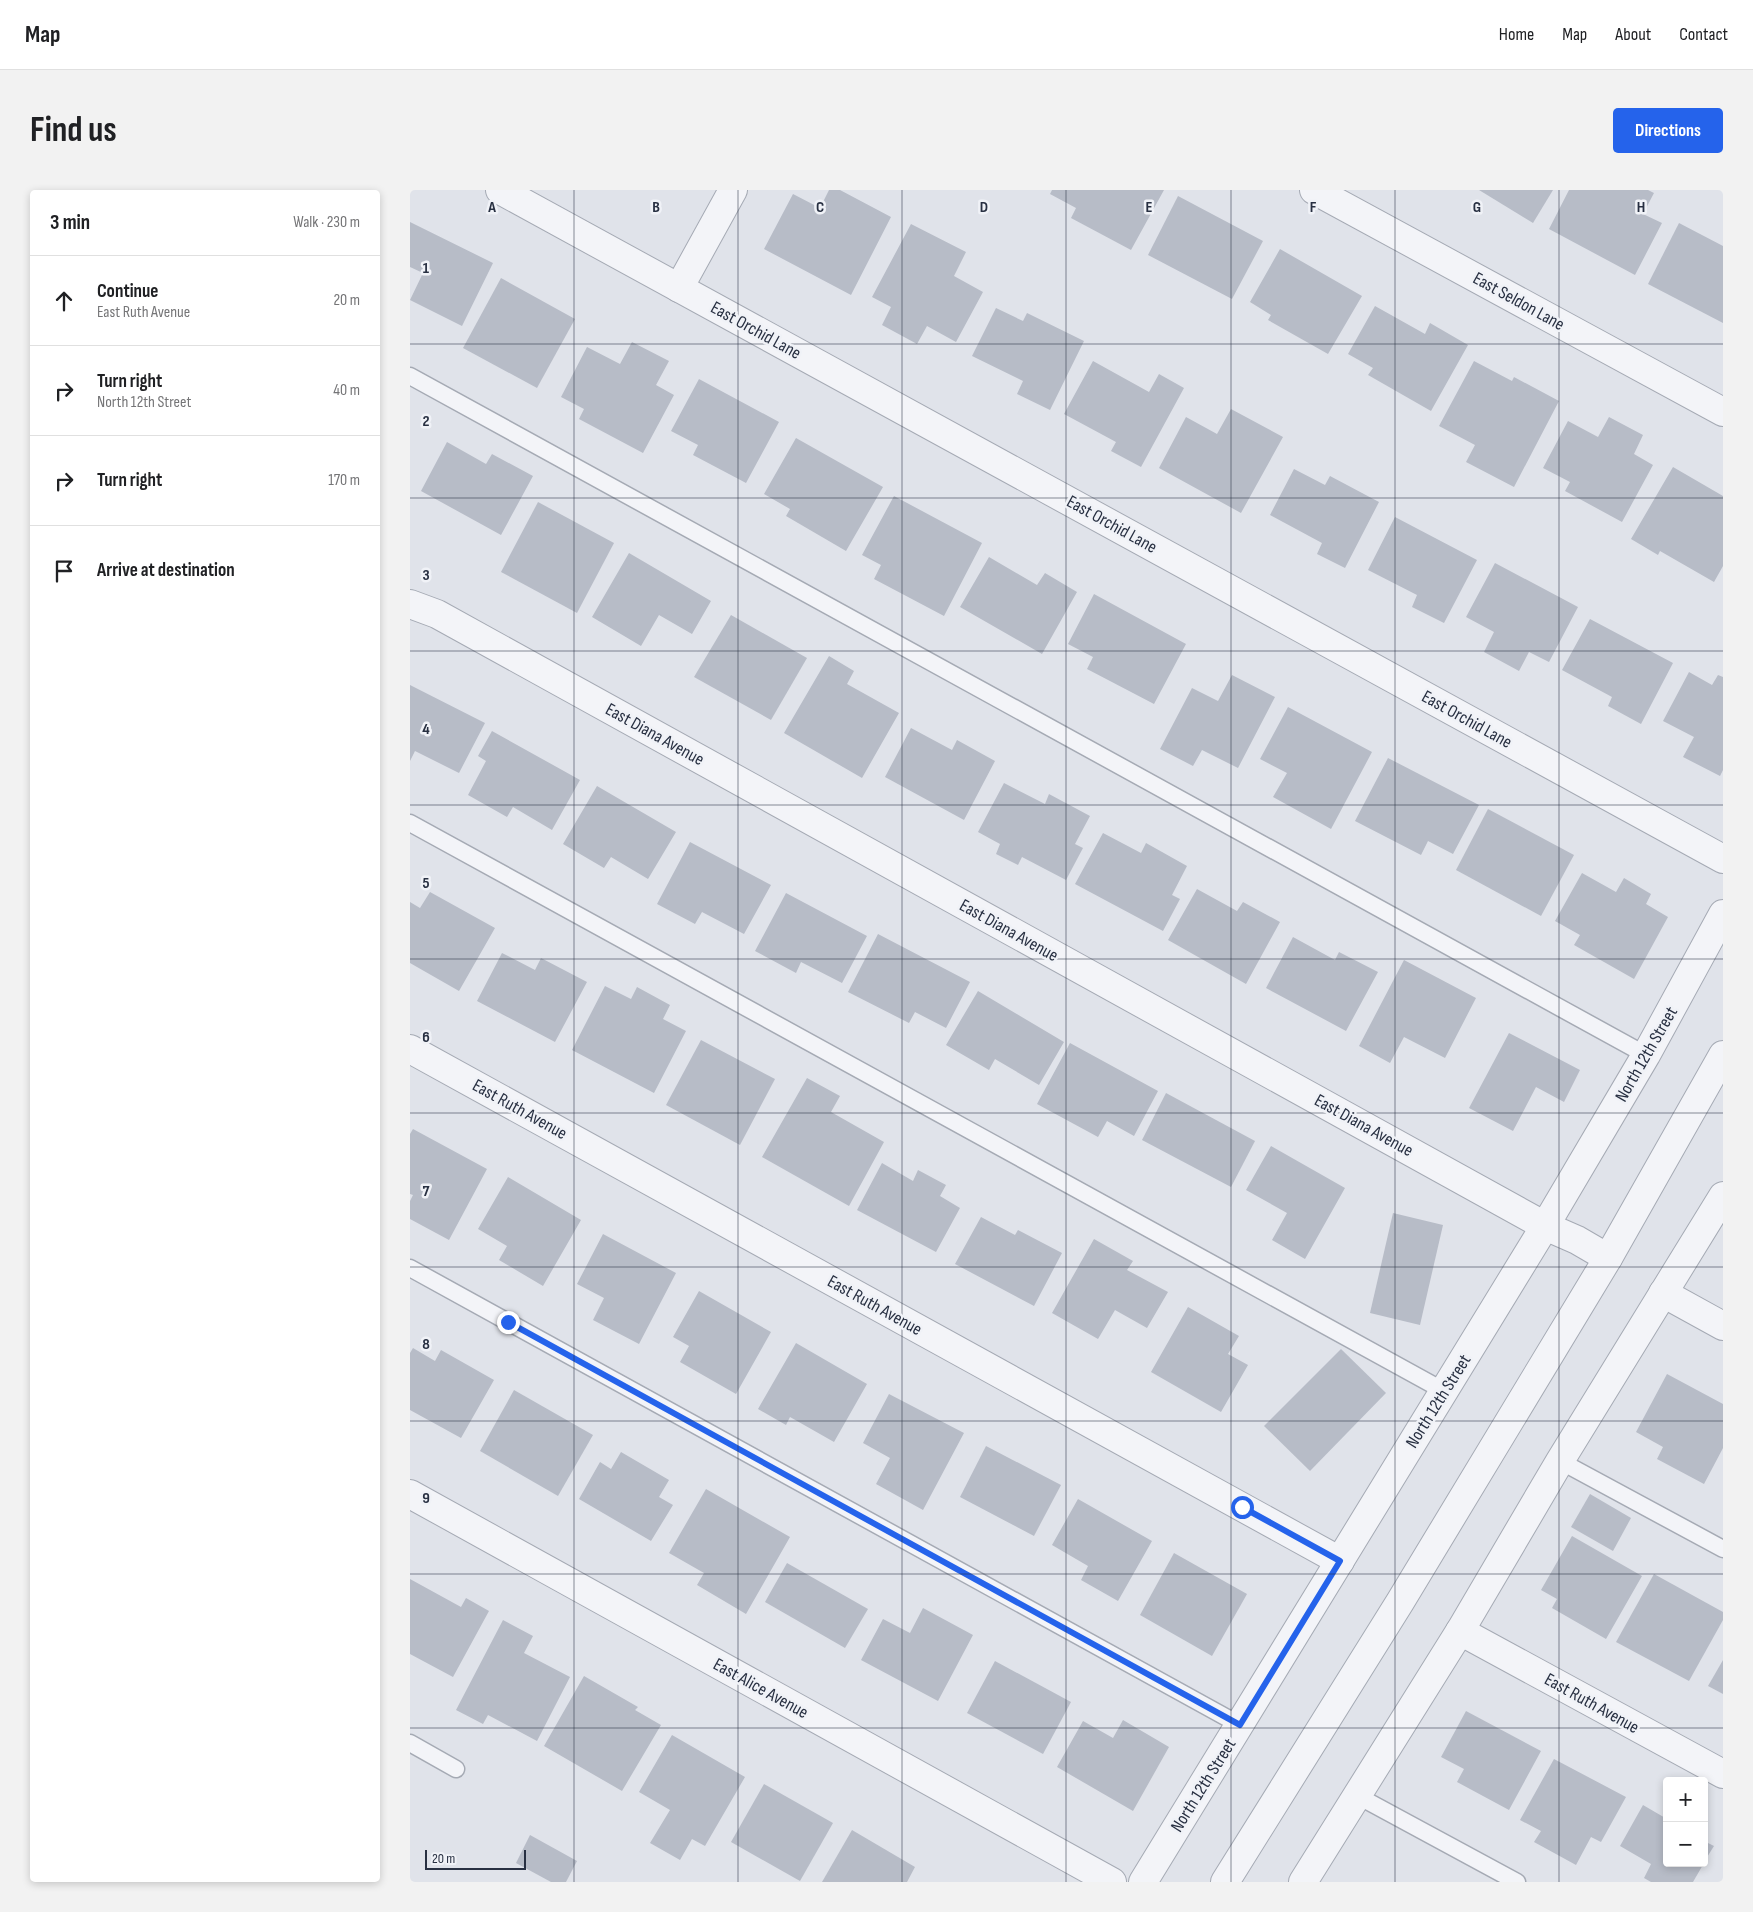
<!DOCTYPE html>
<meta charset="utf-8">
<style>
:root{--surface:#fff;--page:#f2f2f2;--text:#202124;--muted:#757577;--line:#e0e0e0;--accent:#2563eb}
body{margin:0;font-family:"Sofia Sans Condensed",sans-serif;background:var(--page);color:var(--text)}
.controls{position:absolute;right:15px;bottom:15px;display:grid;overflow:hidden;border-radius:5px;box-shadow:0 2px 8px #0003}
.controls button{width:45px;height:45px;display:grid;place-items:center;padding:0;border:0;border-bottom:1px solid var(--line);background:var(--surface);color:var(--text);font:25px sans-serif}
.scale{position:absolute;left:15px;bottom:12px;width:101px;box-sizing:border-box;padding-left:5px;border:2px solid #283042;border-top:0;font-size:14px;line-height:18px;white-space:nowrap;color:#283042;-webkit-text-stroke:4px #f0f2f7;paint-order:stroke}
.stop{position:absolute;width:15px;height:15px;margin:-11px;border:4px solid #2563eb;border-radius:50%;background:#fff}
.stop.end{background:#2563eb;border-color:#fff;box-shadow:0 1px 5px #0008}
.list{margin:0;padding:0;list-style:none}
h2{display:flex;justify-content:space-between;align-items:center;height:65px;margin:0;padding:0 20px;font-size:21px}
h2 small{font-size:16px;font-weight:400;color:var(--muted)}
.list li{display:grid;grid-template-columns:32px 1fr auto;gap:15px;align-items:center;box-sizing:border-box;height:90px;padding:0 20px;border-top:1px solid var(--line)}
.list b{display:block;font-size:19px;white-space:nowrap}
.list p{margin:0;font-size:16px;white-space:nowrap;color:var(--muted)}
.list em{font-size:16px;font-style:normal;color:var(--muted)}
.icon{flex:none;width:28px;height:28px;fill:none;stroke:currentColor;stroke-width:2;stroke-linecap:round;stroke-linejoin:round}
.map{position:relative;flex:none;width:1313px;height:1692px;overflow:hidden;border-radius:5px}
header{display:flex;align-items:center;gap:30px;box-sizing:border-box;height:70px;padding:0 25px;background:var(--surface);border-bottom:1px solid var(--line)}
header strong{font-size:24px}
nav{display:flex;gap:28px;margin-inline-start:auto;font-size:18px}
.intro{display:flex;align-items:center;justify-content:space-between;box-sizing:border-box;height:120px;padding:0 30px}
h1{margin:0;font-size:35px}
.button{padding:12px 22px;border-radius:5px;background:var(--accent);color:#fff;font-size:18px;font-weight:700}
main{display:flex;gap:30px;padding:0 30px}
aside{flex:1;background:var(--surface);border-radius:5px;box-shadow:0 2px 8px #0003}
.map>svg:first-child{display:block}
.building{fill:#b7bcc7}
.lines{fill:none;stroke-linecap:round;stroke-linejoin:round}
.service-casing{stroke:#a5aab4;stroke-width:19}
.minor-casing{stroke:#a5aab4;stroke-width:30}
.tertiary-casing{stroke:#a5aab4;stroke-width:30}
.service{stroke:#f3f4f8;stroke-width:16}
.minor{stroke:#f3f4f8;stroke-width:28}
.tertiary{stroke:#f3f4f8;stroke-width:28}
.route{stroke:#2563eb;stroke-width:6}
.grid{fill:none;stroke:#283042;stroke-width:1;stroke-opacity:0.55}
.labels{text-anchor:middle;stroke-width:5;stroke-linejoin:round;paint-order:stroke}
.street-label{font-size:18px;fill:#283042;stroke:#f0f2f7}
.grid-label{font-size:16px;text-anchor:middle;font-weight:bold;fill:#283042;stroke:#f0f2f7;stroke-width:5;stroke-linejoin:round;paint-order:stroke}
</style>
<header>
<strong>Map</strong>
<nav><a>Home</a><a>Map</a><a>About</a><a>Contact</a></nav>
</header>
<div class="intro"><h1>Find us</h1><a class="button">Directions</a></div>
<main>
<aside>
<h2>3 min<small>Walk · 230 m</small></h2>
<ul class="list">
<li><svg class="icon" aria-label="ahead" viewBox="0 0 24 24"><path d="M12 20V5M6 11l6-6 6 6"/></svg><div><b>Continue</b><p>East Ruth Avenue</p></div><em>20 m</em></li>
<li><svg class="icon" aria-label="right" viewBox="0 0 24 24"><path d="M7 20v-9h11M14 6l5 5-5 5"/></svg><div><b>Turn right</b><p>North 12th Street</p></div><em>40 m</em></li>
<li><svg class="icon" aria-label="right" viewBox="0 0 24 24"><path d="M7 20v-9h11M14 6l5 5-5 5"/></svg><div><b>Turn right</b></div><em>170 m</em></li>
<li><svg class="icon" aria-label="arrive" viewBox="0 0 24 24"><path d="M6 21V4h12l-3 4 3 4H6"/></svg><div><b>Arrive at destination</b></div></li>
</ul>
</aside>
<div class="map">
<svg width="1313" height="1692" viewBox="0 0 1313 1692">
<rect width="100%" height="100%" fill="#e0e3ea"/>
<g class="building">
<path d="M 419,0 L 430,0 L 481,27 L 441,105 L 354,59 L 383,4 L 410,18 Z"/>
<path d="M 642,0 L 754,0 L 721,60 L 661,28 L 666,18 L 640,4 Z"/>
<path d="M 1069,0 L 1143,0 L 1123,33 Z"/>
<path d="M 1159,0 L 1238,0 L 1244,3 L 1233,24 L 1252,33 L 1225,85 L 1139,39 Z"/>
<path d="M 768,6 L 853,51 L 822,109 L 738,65 Z"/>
<path d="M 0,32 L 83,73 L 52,136 L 0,110 L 13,83 L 0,77 Z"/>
<path d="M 1269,33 L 1313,56 L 1313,133 L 1238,94 Z"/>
<path d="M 501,34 L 556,62 L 544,86 L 573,102 L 546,152 L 517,136 L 507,154 L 472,135 L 481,117 L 462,107 Z"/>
<path d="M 870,59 L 952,106 L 918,164 L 858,130 L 861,125 L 840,112 Z"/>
<path d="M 91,88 L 165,129 L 127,198 L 53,158 Z"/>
<path d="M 965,116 L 1015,144 L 1020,133 L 1058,155 L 1021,221 L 958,185 L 963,178 L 938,164 Z"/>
<path d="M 586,118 L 613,131 L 617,123 L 674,151 L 640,220 L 607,204 L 613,191 L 562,166 Z"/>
<path d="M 222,152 L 259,171 L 246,195 L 264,205 L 233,263 L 169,229 L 174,219 L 151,207 L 177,157 L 210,174 Z"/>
<path d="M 683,171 L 739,202 L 749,184 L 774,198 L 731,277 L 701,261 L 706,252 L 654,224 Z"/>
<path d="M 1064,171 L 1102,191 L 1104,187 L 1149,211 L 1104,297 L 1056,272 L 1065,255 L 1029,236 Z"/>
<path d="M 289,189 L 369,232 L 336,293 L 283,265 L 288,255 L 261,241 Z"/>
<path d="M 821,219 L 873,247 L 831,323 L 749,278 L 776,227 L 807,244 Z"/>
<path d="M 1199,227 L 1233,245 L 1224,264 L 1243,275 L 1212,332 L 1155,301 L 1160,292 L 1133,278 L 1158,231 L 1188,247 Z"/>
<path d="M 386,248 L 473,297 L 436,361 L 376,326 L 380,319 L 354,304 Z"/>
<path d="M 37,252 L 76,274 L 82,264 L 123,286 L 91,345 L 11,301 Z"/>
<path d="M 1263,277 L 1313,306 L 1313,376 L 1304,392 L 1250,361 L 1248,365 L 1221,349 Z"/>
<path d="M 884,279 L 915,295 L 920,286 L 969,312 L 935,378 L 907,364 L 912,353 L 860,325 Z"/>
<path d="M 484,306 L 572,353 L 534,426 L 464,389 L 471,375 L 452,365 Z"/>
<path d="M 128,312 L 204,353 L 167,423 L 91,382 Z"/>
<path d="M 985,327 L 1067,370 L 1034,433 L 1002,417 L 1007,405 L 958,380 Z"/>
<path d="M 219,363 L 301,411 L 282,444 L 249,425 L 231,456 L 182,427 Z"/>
<path d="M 579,367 L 627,395 L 635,383 L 667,402 L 632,464 L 550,417 Z"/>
<path d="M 1085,373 L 1168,417 L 1139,472 L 1119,462 L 1109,481 L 1074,462 L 1084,442 L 1056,427 Z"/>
<path d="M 684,404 L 776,454 L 744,514 L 677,479 L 683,467 L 658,454 Z"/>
<path d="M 321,425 L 397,468 L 361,530 L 284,487 Z"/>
<path d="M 1180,429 L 1263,473 L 1231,534 L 1198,516 L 1202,507 L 1152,480 Z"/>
<path d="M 419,466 L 444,481 L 437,494 L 489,523 L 452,588 L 374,543 Z"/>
<path d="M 1279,482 L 1302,495 L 1308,485 L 1313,487 L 1313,580 L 1310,586 L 1273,567 L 1284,547 L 1253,531 Z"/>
<path d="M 822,485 L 865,507 L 828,578 L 792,560 L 783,576 L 750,559 L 782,498 L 808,511 Z"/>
<path d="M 0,495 L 75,533 L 49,583 L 5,561 L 0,571 Z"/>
<path d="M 878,517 L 962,562 L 921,639 L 863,607 L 877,583 L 850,569 Z"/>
<path d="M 501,538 L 542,560 L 547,550 L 585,571 L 554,630 L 475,587 Z"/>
<path d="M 82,541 L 170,590 L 142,640 L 103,617 L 97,627 L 58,605 L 76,571 L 68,566 Z"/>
<path d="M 978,568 L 1069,615 L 1043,664 L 1018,651 L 1011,665 L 945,631 Z"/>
<path d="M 594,593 L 635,614 L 639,604 L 680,626 L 665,654 L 673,658 L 656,690 L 612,667 L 608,675 L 586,664 L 590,654 L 568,642 Z"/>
<path d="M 187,596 L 266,642 L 238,689 L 201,667 L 194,678 L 153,654 Z"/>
<path d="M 1078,619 L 1164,665 L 1131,726 L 1046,680 Z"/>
<path d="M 693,643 L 731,663 L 736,653 L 777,676 L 762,705 L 770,709 L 753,741 L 665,694 Z"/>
<path d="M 280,652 L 361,695 L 334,744 L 292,722 L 285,734 L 247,714 Z"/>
<path d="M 1172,683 L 1206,702 L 1214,688 L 1241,704 L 1236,714 L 1258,727 L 1224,789 L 1164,755 L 1170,745 L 1145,731 Z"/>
<path d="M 787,699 L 827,721 L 833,712 L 870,732 L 836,794 L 758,750 Z"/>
<path d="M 20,702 L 85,738 L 49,801 L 0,773 L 0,712 L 10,718 Z"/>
<path d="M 376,703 L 457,746 L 432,793 L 391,772 L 386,783 L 345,761 Z"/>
<path d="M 468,744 L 560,792 L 536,838 L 505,822 L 499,833 L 438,802 Z"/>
<path d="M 883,747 L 925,770 L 929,762 L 968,782 L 936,841 L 856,798 Z"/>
<path d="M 92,763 L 125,780 L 131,768 L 177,792 L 145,852 L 67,811 Z"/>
<path d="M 994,770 L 1066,808 L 1035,868 L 994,847 L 980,873 L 949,856 Z"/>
<path d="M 195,796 L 221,809 L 227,797 L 260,815 L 253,829 L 276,841 L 244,903 L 162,860 Z"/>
<path d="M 568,801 L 654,852 L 629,895 L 585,869 L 579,880 L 536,855 Z"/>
<path d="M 1099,843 L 1170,880 L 1154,912 L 1126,897 L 1103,941 L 1059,918 Z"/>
<path d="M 291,850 L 365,889 L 330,955 L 256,915 Z"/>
<path d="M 660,853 L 748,901 L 724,946 L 697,931 L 688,947 L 627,914 Z"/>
<path d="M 397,888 L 430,906 L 421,922 L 474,952 L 439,1016 L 352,967 Z"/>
<path d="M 756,903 L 845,951 L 821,997 L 732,950 Z"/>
<path d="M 3,939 L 77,979 L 39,1050 L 0,1029 L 0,1011 L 3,1005 L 0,1004 L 0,944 Z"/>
<path d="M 861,956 L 935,998 L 895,1069 L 862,1050 L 877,1023 L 836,1000 Z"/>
<path d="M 472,973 L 503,991 L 508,980 L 536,995 L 530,1006 L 550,1018 L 526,1062 L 447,1020 Z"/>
<path d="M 98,987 L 171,1030 L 133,1096 L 89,1070 L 97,1056 L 68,1039 Z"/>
<path d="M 983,1023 L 1033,1035 L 1010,1135 L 960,1123 Z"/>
<path d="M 571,1027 L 605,1045 L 608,1040 L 652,1063 L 624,1116 L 545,1074 Z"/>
<path d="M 193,1044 L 266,1083 L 229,1154 L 183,1130 L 194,1108 L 167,1094 Z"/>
<path d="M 684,1049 L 723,1071 L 717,1080 L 758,1102 L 737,1138 L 705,1120 L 688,1149 L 642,1123 Z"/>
<path d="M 289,1101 L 361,1142 L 326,1204 L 270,1172 L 279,1156 L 263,1147 Z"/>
<path d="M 778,1117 L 829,1146 L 818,1164 L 838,1175 L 811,1222 L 741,1182 Z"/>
<path d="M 386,1153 L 457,1194 L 424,1252 L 380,1227 L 376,1235 L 348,1219 Z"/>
<path d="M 3,1158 L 25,1171 L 31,1160 L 84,1190 L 51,1248 L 0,1220 L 0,1163 Z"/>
<path d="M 931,1159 L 976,1203 L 900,1281 L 854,1236 Z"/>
<path d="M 1257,1184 L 1313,1214 L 1313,1258 L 1294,1294 L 1247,1269 L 1253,1257 L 1226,1242 Z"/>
<path d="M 104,1200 L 183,1245 L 148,1306 L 70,1261 Z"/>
<path d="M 479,1204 L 554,1243 L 513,1320 L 466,1294 L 480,1268 L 453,1253 Z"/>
<path d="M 576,1256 L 651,1295 L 624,1346 L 550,1307 Z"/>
<path d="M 211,1262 L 259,1290 L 249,1307 L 263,1315 L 241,1351 L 169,1309 L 190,1272 L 201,1279 Z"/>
<path d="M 296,1299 L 380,1347 L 336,1424 L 287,1395 L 294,1383 L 259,1363 Z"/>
<path d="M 1180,1304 L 1221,1328 L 1203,1361 L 1161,1337 Z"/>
<path d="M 668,1309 L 742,1351 L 708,1411 L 671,1390 L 678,1376 L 642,1355 Z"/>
<path d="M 1162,1346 L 1232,1386 L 1196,1449 L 1142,1418 L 1147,1409 L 1131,1400 Z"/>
<path d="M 764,1363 L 837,1404 L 802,1466 L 730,1425 Z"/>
<path d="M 377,1373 L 458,1419 L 435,1458 L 355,1412 Z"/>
<path d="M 1244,1384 L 1313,1422 L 1313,1430 L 1279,1491 L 1206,1452 Z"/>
<path d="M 0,1389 L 51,1417 L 56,1408 L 79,1421 L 43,1487 L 0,1464 Z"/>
<path d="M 513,1418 L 563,1445 L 528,1511 L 451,1470 L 473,1429 L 500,1443 Z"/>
<path d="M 93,1430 L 123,1446 L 114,1463 L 160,1487 L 127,1551 L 78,1525 L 73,1534 L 46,1520 Z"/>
<path d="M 1313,1470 L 1313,1504 L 1298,1496 Z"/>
<path d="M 585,1471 L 661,1512 L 633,1564 L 557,1523 Z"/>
<path d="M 174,1486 L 228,1517 L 225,1520 L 251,1535 L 212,1601 L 134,1556 Z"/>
<path d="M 1056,1521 L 1131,1561 L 1099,1620 L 1047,1592 L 1054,1579 L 1031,1567 Z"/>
<path d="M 713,1530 L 759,1557 L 723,1621 L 647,1577 L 673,1531 L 703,1548 Z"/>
<path d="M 262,1545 L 335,1587 L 295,1656 L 282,1649 L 270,1670 L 240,1653 L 260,1620 L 229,1602 Z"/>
<path d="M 1144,1569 L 1216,1607 L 1191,1652 L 1181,1647 L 1166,1675 L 1124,1652 L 1131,1641 L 1110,1630 Z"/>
<path d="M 354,1594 L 423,1633 L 390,1691 L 321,1652 Z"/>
<path d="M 1233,1615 L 1257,1629 L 1257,1673 L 1294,1673 L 1283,1692 L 1241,1692 L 1234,1688 L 1241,1674 L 1210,1656 Z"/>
<path d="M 442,1640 L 505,1677 L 497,1692 L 412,1692 Z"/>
<path d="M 120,1645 L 167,1671 L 156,1692 L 141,1692 L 106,1673 Z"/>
<path d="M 1294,1651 L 1304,1656 L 1294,1672 Z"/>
</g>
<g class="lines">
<defs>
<g id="service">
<path d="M 0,186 L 1236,865"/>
<path d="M 0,633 L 1034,1201"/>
<path d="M 0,1078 L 830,1535"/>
<path d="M 1150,1271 L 1313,1359"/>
<path d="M 0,1553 L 46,1579"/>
<path d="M 946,1605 L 1107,1692"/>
</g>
<g id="minor">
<path d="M 90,0 L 1313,669"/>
<path d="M 904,0 L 1313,222"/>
<path d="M 269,98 L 323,0"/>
<path d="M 0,414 L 27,424 L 1135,1036 L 1167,1050 L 1198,1068"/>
<path d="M 0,859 L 930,1371"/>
<path d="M 1253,1103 L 1313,1136"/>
<path d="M 0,1304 L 702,1692"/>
<path d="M 1050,1441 L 1313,1584"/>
<path d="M 733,1692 L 1135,1036 L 1236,865 L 1313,724"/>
<path d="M 893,1692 L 1050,1441 L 1150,1271 L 1313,1006"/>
</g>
<path id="tertiary" d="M 815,1692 L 990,1412 L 1198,1068 L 1313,865"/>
</defs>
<use href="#service" class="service-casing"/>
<use href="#minor" class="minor-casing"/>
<use href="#tertiary" class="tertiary-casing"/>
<use href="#service" class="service"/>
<use href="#minor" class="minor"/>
<use href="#tertiary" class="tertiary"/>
</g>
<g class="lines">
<path class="route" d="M 98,1132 L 830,1535 L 930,1371 L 832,1317"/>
</g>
<path class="grid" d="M 164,0 L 164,1692M 328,0 L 328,1692M 492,0 L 492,1692M 656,0 L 656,1692M 821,0 L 821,1692M 985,0 L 985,1692M 1149,0 L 1149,1692M 0,154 L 1313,154M 0,308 L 1313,308M 0,461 L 1313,461M 0,615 L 1313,615M 0,769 L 1313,769M 0,923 L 1313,923M 0,1077 L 1313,1077M 0,1231 L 1313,1231M 0,1384 L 1313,1384M 0,1538 L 1313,1538"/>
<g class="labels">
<g class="street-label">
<text transform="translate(1109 111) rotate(29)" y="6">East Seldon Lane</text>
<text transform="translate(346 140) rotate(29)" y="6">East Orchid Lane</text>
<text transform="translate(702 334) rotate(29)" y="6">East Orchid Lane</text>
<text transform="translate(1057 529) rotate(29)" y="6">East Orchid Lane</text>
<text transform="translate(245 544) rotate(29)" y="6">East Diana Avenue</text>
<text transform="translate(599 740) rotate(29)" y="6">East Diana Avenue</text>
<text transform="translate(1236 864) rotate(-60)" y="6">North 12th Street</text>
<text transform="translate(110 919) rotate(29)" y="6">East Ruth Avenue</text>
<text transform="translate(954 935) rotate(29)" y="6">East Diana Avenue</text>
<text transform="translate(465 1115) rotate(29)" y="6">East Ruth Avenue</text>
<text transform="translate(1028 1211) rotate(-58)" y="6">North 12th Street</text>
<text transform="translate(351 1498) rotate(29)" y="6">East Alice Avenue</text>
<text transform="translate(1182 1513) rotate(29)" y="6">East Ruth Avenue</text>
<text transform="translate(793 1595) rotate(-58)" y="6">North 12th Street</text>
</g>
</g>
<g class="grid-label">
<text x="82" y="22">A</text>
<text x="246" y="22">B</text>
<text x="410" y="22">C</text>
<text x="574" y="22">D</text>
<text x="739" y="22">E</text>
<text x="903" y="22">F</text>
<text x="1067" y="22">G</text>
<text x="1231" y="22">H</text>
<text x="16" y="83">1</text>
<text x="16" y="236">2</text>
<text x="16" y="390">3</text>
<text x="16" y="544">4</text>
<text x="16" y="698">5</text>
<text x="16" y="852">6</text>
<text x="16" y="1006">7</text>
<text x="16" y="1159">8</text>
<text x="16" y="1313">9</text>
</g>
</svg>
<div class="controls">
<button>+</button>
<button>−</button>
</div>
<div class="scale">20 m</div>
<div class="stop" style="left:832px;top:1317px"></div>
<div class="stop end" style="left:98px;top:1132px"></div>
</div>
</main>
